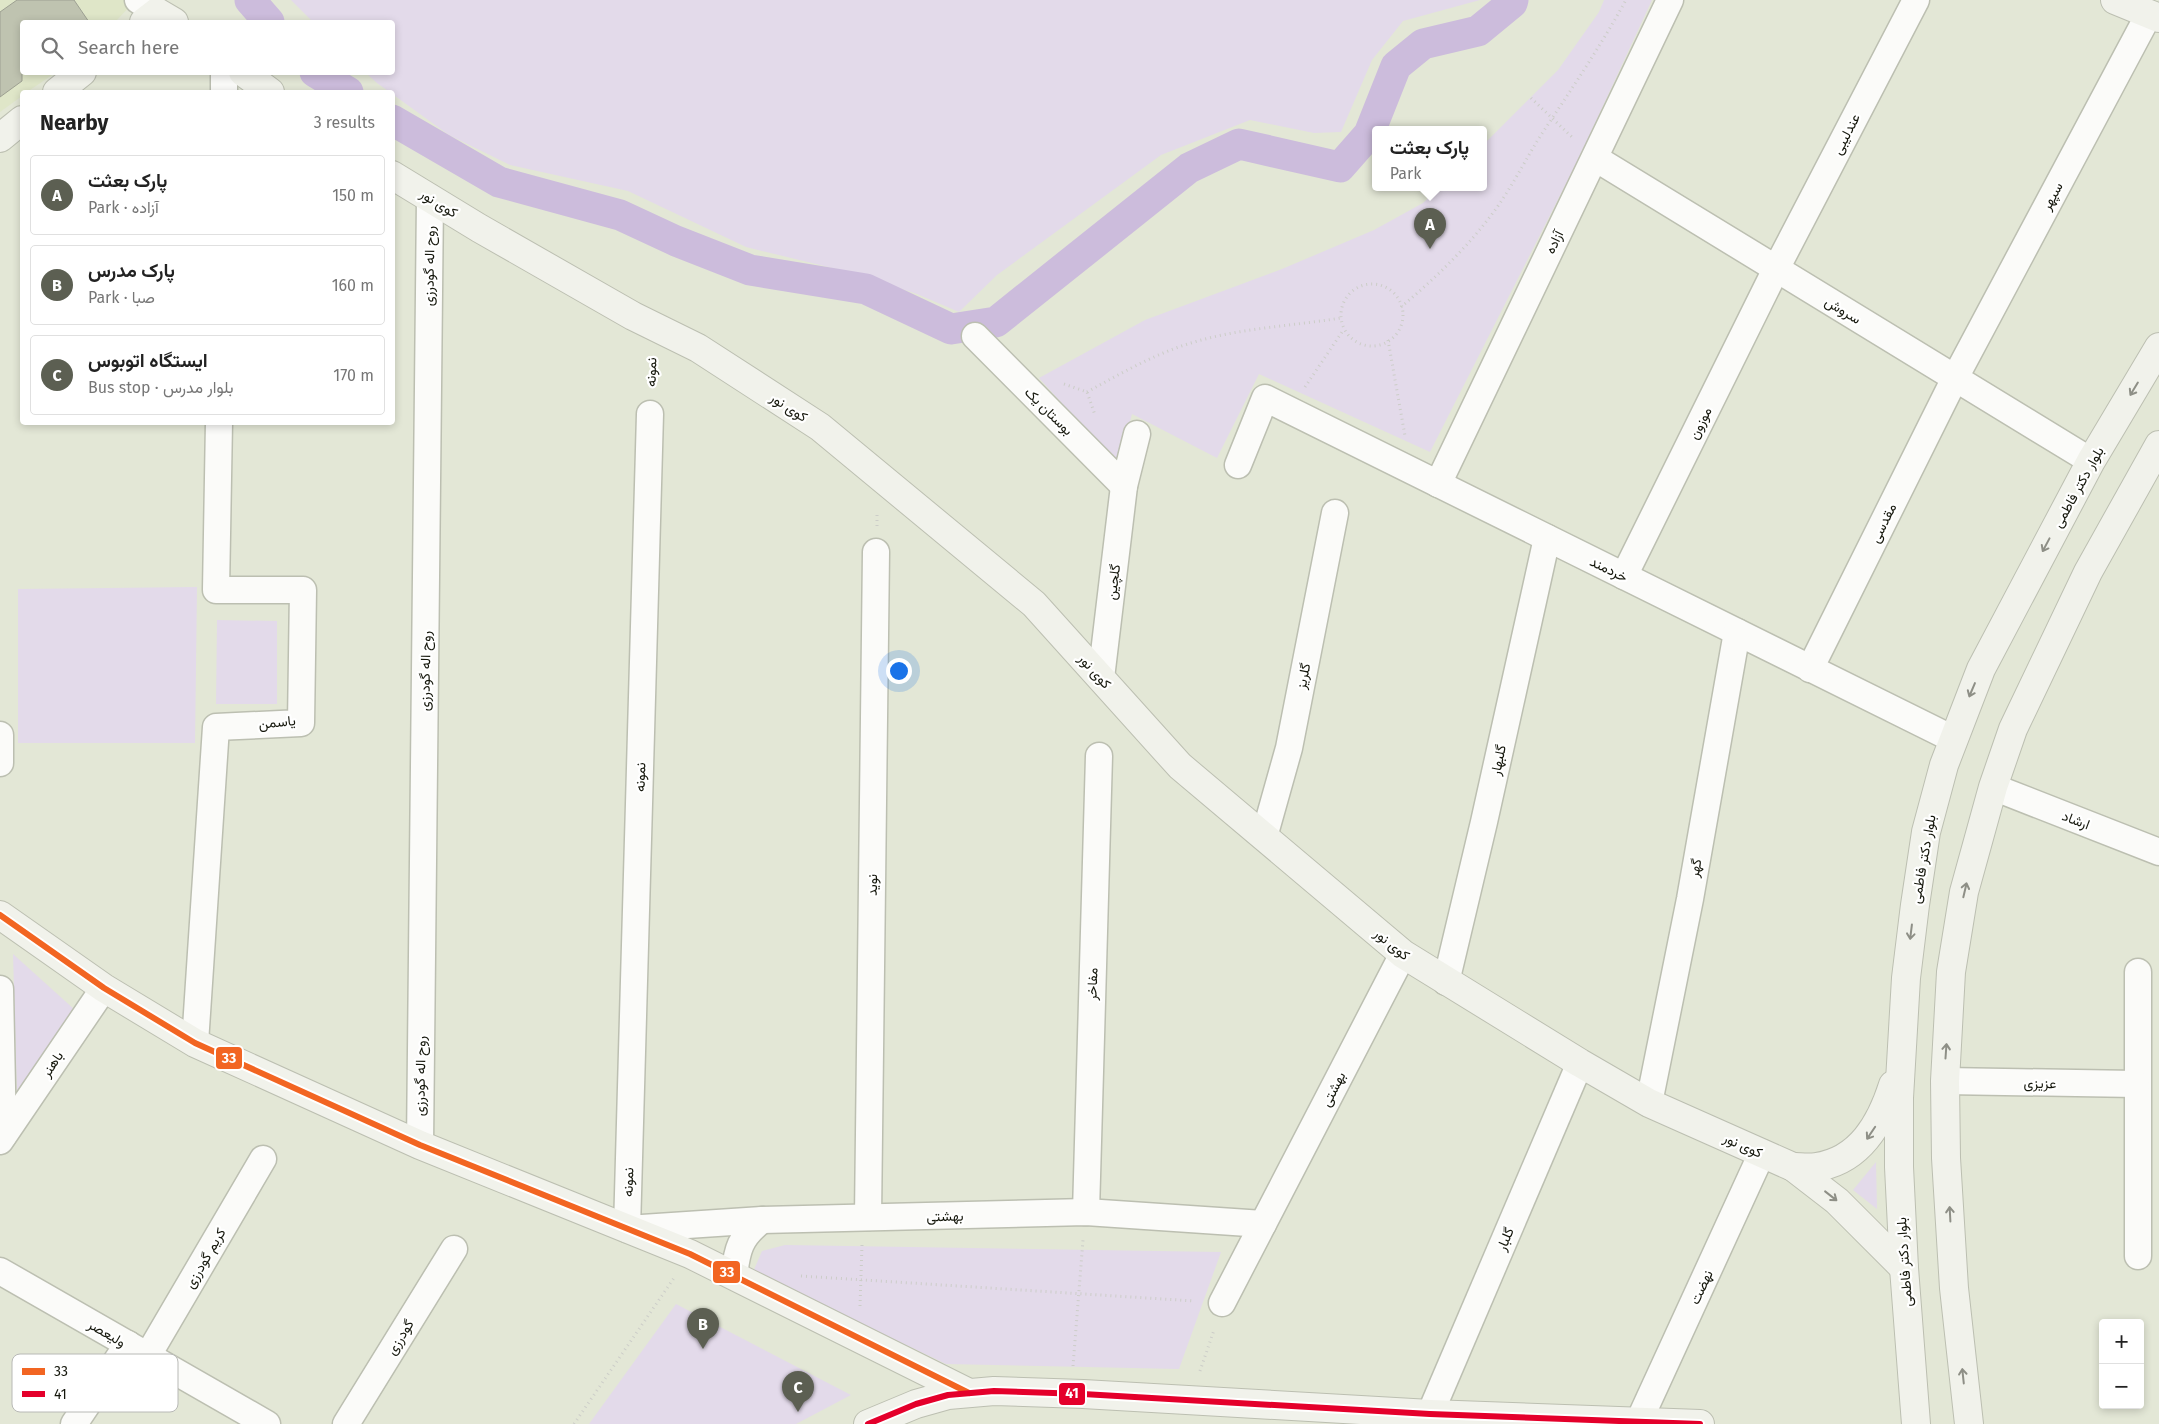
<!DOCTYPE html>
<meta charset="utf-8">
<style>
:root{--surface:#fff;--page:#f6f6f6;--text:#222;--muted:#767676;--line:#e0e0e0;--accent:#5c5f52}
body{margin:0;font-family:"Fira Sans",Vazirmatn,sans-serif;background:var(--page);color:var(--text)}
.controls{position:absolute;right:15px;bottom:15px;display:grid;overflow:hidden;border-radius:5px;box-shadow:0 2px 8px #0003}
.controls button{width:45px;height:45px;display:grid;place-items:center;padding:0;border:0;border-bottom:1px solid var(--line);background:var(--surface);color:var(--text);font:25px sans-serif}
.you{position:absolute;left:898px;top:670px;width:18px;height:18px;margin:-12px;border:4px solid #fff;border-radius:50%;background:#1a73e8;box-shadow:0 0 0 8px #1a73e833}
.badge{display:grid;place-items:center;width:32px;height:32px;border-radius:50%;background:var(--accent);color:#fff;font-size:16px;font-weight:700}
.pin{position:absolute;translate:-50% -41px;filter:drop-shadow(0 1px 2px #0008)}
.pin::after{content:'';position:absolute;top:26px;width:18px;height:15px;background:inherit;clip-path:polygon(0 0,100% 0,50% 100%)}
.popup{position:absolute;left:1372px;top:126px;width:115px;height:65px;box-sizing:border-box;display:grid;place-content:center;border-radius:5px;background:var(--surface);filter:drop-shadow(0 1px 4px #0005);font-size:16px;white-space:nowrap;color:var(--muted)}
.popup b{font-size:19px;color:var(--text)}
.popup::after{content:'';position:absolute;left:50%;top:100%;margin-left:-10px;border:10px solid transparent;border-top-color:var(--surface)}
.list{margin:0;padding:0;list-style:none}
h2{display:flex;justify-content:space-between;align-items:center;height:65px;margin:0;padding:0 20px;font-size:21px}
h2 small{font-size:16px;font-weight:400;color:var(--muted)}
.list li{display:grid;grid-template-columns:32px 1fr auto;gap:15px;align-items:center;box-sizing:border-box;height:80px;margin:0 10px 10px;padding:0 10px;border:1px solid var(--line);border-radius:5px}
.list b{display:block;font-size:19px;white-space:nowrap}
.list p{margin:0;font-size:16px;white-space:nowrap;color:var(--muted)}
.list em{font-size:16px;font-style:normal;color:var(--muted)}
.icon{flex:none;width:28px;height:28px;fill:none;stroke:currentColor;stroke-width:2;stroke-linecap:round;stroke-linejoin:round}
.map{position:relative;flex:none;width:2159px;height:1424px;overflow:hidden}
.search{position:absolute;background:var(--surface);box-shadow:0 2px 8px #0003;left:20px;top:20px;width:375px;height:55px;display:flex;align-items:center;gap:12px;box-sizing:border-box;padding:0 18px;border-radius:5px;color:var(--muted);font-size:19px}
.panel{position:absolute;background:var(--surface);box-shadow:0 2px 8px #0003;left:20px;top:90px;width:375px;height:335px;border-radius:5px}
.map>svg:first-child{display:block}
.built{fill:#dfe6c8}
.green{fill:#e3daea}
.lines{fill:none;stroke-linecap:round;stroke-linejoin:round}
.canal{stroke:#ccbcdc;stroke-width:31}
.building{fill:#bfc3b0;stroke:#9da092}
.street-casing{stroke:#bcbfb1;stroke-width:29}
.secondary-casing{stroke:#bcbfb1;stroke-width:30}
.path{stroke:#cccdc8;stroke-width:3;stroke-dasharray:1 4;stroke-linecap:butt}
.street{stroke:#fbfbf9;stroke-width:26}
.secondary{stroke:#f1f2eb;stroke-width:28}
.bus-1-casing{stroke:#fff;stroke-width:10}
.bus-2-casing{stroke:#fff;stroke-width:10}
.bus-1{stroke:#f26522;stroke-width:6}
.bus-2{stroke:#e4002b;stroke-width:6}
.oneway{stroke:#8e8f86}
.labels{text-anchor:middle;stroke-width:4.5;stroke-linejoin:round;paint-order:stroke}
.street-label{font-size:14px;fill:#14160b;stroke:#fff}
.key{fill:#fff;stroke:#b8b9b6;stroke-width:1}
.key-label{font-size:14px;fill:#14160b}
.line-badge{stroke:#fff;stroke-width:2}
.badge-label{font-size:14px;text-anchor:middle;font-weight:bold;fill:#fff}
</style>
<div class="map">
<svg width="2159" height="1424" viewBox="0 0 2159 1424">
<rect width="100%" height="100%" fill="#e3e7d6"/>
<path class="built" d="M 0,0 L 127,0 L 132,4 L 115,22 L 22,22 L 22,72 L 55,73 L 27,92 L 22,92 L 22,96 L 0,112 Z"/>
<g class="green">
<path d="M 291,0 L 1480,0 L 1403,21 L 1372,60 L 1341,132 L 1314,133 L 1250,120 L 1161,155 L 997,275 L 959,312 L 917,294 L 857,274 L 746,247 L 628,191 L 510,165 L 449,135 L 377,83 L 366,73 L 392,72 L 392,22 L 313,22 Z"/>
<path d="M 1604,0 L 1652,0 L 1578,160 L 1430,452 L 1259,374 L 1217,458 L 1132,414 L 1118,466 L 1039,378 L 1145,320 L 1282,269 L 1374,230 L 1423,203 L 1439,188 L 1484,188 L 1484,144 L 1558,70 L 1599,12 Z"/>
<path d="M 197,587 L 195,743 L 18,743 L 18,589 Z"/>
<path d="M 217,620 L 277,621 L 277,704 L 216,704 Z"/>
<path d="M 13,954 L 75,1010 L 17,1093 Z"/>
<path d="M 1876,1162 L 1877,1209 L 1853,1190 Z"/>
<path d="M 785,1245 L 1221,1252 L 1179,1369 L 946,1364 L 753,1272 L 762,1251 Z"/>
<path d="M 676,1304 L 851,1395 L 796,1424 L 589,1424 Z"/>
</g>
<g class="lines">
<g class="canal">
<path d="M 250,0 L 269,22"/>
<path d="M 315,72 L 348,92"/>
<path d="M 392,120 L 499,182 L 620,215 L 676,241 L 750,270 L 866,289 L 951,329 L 996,322 L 1189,168 L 1239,144 L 1340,167 L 1369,134 L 1396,66 L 1423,44 L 1478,31 L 1512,3 L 1513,0"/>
</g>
</g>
<path class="building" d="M 17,0 L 74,0 L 89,22 L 22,22 L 22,81 L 0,97 L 0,12 Z"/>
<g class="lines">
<defs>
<g id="street">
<path d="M 138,0 L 157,12"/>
<path d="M 224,92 L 224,72"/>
<path d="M 1595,158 L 2091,461"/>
<path d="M 975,336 L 1124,486"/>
<path d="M 650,414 L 627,1229 L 762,1220 L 1086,1212 L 1263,1224 L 1403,954"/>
<path d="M 1238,465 L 1265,398 L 1953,739"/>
<path d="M 1438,484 L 1670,0"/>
<path d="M 1624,576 L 1776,269 L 1916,0"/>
<path d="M 1810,669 L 1955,378 L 2149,14"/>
<path d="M 1101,678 L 1124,486 L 1137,434"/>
<path d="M 0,735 L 0,763"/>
<path d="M 1993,787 L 2159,852"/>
<path d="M 1264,837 L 1289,748 L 1335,513"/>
<path d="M 2138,972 L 2138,1256"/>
<path d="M 1446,982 L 1484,822 L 1547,538"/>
<path d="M 0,989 L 3,1136"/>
<path d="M 195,1043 L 216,727 L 301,723 L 303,590 L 216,590 L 219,422"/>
<path d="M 1945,1081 L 2136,1084"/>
<path d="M 1649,1103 L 1690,899 L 1737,632"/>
<path d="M 0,1141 L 104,988"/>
<path d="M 420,1145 L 430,198"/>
<path d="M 1086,1212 L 1099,756"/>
<path d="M 868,1217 L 876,552"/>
<path d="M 0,1271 L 267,1424"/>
<path d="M 734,1276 C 737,1249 740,1237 762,1220"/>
<path d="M 1222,1303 L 1263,1224"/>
<path d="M 147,1357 L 263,1159"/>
<path d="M 1430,1414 L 1580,1063"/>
<path d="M 1639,1421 L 1762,1153"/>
<path d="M 74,1424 L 128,1344"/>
<path d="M 346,1424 L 454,1249"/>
</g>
<g id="secondary">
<path d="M 2115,0 L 2159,18"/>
<path d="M 144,22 L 157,12 L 174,22"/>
<path d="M 243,72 L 270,92"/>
<path d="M 57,92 L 82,72"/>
<path d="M 0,138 L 22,120"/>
<path d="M 392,175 L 479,228 L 633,316 L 698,348 L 820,427 L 1034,604 L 1180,766 L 1403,954 L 1580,1063 L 1649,1103 L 1793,1167 L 1837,1201 L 1904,1268"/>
<path d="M 0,915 L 104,988 L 195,1043 L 420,1145 L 690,1254 L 969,1393"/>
<path d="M 1793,1167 C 1800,1167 1809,1168 1816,1167 C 1860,1161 1881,1123 1893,1085"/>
<path d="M 868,1424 L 916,1404 L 948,1395 L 994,1391 L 1083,1394 L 1430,1414 L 1700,1424"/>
<path d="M 1916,1424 L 1904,1268 L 1899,1167 L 1899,1098 L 1906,978 L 1915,905 L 1926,832 L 1944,765 L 1981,669 L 2091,461 L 2159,347"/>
<path d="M 1969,1424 L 1954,1288 L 1946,1158 L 1945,1081 L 1951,972 L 1964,892 L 1993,787 L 2013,729 L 2088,572 L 2159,445"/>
</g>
</defs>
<use href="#street" class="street-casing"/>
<use href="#secondary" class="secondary-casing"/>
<g class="path">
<path d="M 1531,98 L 1574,139"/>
<circle cx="1372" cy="315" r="31"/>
<path d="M 1401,307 C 1437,277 1473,242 1500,203 C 1515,181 1527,157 1541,135 C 1571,90 1600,47 1626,0"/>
<path d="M 1388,340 L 1405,436"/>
<path d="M 1064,384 L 1087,392 L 1095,415"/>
<path d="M 651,386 L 652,357"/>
<path d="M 1305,387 L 1344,329"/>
<path d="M 1087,392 C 1120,374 1154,354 1191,343 C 1239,328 1292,326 1341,318"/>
<path d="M 877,526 L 877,512"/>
<path d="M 801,1276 L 1194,1301"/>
<path d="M 860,1306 L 862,1245"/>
<path d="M 1073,1366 L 1083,1240"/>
<path d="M 1200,1371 L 1214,1330"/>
<path d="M 574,1424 L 674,1278"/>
</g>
<use href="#street" class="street"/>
<use href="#secondary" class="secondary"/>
<defs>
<path id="bus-1" d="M 0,915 L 104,988 L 195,1043 L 420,1145 L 690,1254 L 969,1393"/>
<path id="bus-2" d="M 868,1424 L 916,1404 L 948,1395 L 994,1391 L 1083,1394 L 1430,1414 L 1700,1424"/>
</defs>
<use href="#bus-1" class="bus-1-casing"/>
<use href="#bus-2" class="bus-2-casing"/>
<use href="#bus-1" class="bus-1"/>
<use href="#bus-2" class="bus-2"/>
</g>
<defs><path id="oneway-shaft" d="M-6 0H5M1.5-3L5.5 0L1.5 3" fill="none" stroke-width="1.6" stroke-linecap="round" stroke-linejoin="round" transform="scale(1.25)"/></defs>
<g class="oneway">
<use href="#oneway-shaft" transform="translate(2134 389) rotate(121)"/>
<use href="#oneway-shaft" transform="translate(2046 545) rotate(118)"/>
<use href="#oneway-shaft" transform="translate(1972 690) rotate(113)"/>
<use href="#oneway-shaft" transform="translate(1965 890) rotate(-77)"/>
<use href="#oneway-shaft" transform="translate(1911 932) rotate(97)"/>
<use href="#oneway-shaft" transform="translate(1946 1051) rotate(-86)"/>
<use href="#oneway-shaft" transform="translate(1871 1133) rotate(124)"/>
<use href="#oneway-shaft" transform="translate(1831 1196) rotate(38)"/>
<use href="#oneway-shaft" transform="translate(1950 1214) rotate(-93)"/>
<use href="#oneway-shaft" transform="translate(1963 1376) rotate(-96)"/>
</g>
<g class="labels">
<g class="street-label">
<text transform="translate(1846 134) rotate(-63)" y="5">عندلیبی</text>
<text transform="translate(2052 196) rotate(-62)" y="5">سپهر</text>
<text transform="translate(439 203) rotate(32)" y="5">کوی نور</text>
<text transform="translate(1554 242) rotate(-64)" y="5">آزاده</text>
<text transform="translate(429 266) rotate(-89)" y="5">روح اله گودرزی</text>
<text transform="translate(1843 310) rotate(31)" y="5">سروش</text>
<text transform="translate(651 372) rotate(-88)" y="5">نمونه</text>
<text transform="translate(789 407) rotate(33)" y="5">کوی نور</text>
<text transform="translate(1049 411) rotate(45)" y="5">بوستان یک</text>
<text transform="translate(1700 423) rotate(-64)" y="5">موزون</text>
<text transform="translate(2078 487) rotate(-61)" y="5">بلوار دکتر فاطمی</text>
<text transform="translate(1883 523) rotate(-64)" y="5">مقدسی</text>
<text transform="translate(1609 569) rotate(26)" y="5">خردمند</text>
<text transform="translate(1113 582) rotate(-83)" y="5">گلچین</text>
<text transform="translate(425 671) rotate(-89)" y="5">روح اله گودرزی</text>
<text transform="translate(1095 671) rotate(48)" y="5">کوی نور</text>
<text transform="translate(1303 676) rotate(-79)" y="5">گلریز</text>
<text transform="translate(277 722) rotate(-6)" y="5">یاسمن</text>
<text transform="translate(1498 760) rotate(-78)" y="5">گلبهار</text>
<text transform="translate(640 777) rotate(-88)" y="5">نمونه</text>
<text transform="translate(2076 820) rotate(21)" y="5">ارشاد</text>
<text transform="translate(1923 859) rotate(-80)" y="5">بلوار دکتر فاطمی</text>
<text transform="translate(1695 868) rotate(-80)" y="5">گهر</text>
<text transform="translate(872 885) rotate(-89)" y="5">نوید</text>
<text transform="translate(1392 944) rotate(39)" y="5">کوی نور</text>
<text transform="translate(1092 984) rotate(-88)" y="5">مفاخر</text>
<text transform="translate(52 1064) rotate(-56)" y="5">باهنر</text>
<text transform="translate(420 1076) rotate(-89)" y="5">روح اله گودرزی</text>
<text transform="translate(2040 1083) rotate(1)" y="5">عزیزی</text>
<text transform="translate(1333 1089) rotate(-63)" y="5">بهشتی</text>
<text transform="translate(1743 1145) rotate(24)" y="5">کوی نور</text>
<text transform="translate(628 1182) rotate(-88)" y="5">نمونه</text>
<text transform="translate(945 1216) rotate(-1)" y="5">بهشتی</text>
<text transform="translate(1505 1239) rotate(-67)" y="5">گلبار</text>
<text transform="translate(205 1258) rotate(-60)" y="5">کریم گودرزی</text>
<text transform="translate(1904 1262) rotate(-94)" y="5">بلوار دکتر فاطمی</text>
<text transform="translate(1701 1287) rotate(-65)" y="5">نهضت</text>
<text transform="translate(107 1333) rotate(30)" y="5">ولیعصر</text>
<text transform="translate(400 1337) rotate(-58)" y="5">گودرزی</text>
</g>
</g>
<rect x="12" y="1354" width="166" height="58" rx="8" class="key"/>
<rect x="22" y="1368" width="23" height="7" fill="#f26522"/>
<rect x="22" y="1391" width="23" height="6" fill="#e4002b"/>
<g class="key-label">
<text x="54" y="1376">33</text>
<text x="54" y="1399">41</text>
</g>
<g class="line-badge">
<rect x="215" y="1046" width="28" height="24" rx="5" fill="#f26522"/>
<rect x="712" y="1260" width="29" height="24" rx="5" fill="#f26522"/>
<rect x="1058" y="1382" width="28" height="24" rx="5" fill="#e4002b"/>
</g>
<g class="badge-label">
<text x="229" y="1063">33</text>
<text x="727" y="1277">33</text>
<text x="1072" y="1398">41</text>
</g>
</svg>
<div class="controls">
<button>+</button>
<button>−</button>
</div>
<div class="you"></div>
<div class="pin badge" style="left:1430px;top:249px">A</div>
<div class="popup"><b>پارک بعثت</b>Park</div>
<div class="pin badge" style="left:703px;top:1349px">B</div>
<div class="pin badge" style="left:798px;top:1412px">C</div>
<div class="search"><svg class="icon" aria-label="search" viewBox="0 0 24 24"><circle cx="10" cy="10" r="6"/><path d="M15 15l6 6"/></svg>Search here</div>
<section class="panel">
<h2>Nearby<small>3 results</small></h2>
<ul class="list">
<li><span class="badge">A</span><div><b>پارک بعثت</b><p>Park · آزاده</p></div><em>150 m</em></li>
<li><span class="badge">B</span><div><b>پارک مدرس</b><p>Park · صبا</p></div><em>160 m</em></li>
<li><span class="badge">C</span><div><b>ایستگاه اتوبوس</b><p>Bus stop · بلوار مدرس</p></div><em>170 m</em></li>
</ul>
</section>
</div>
